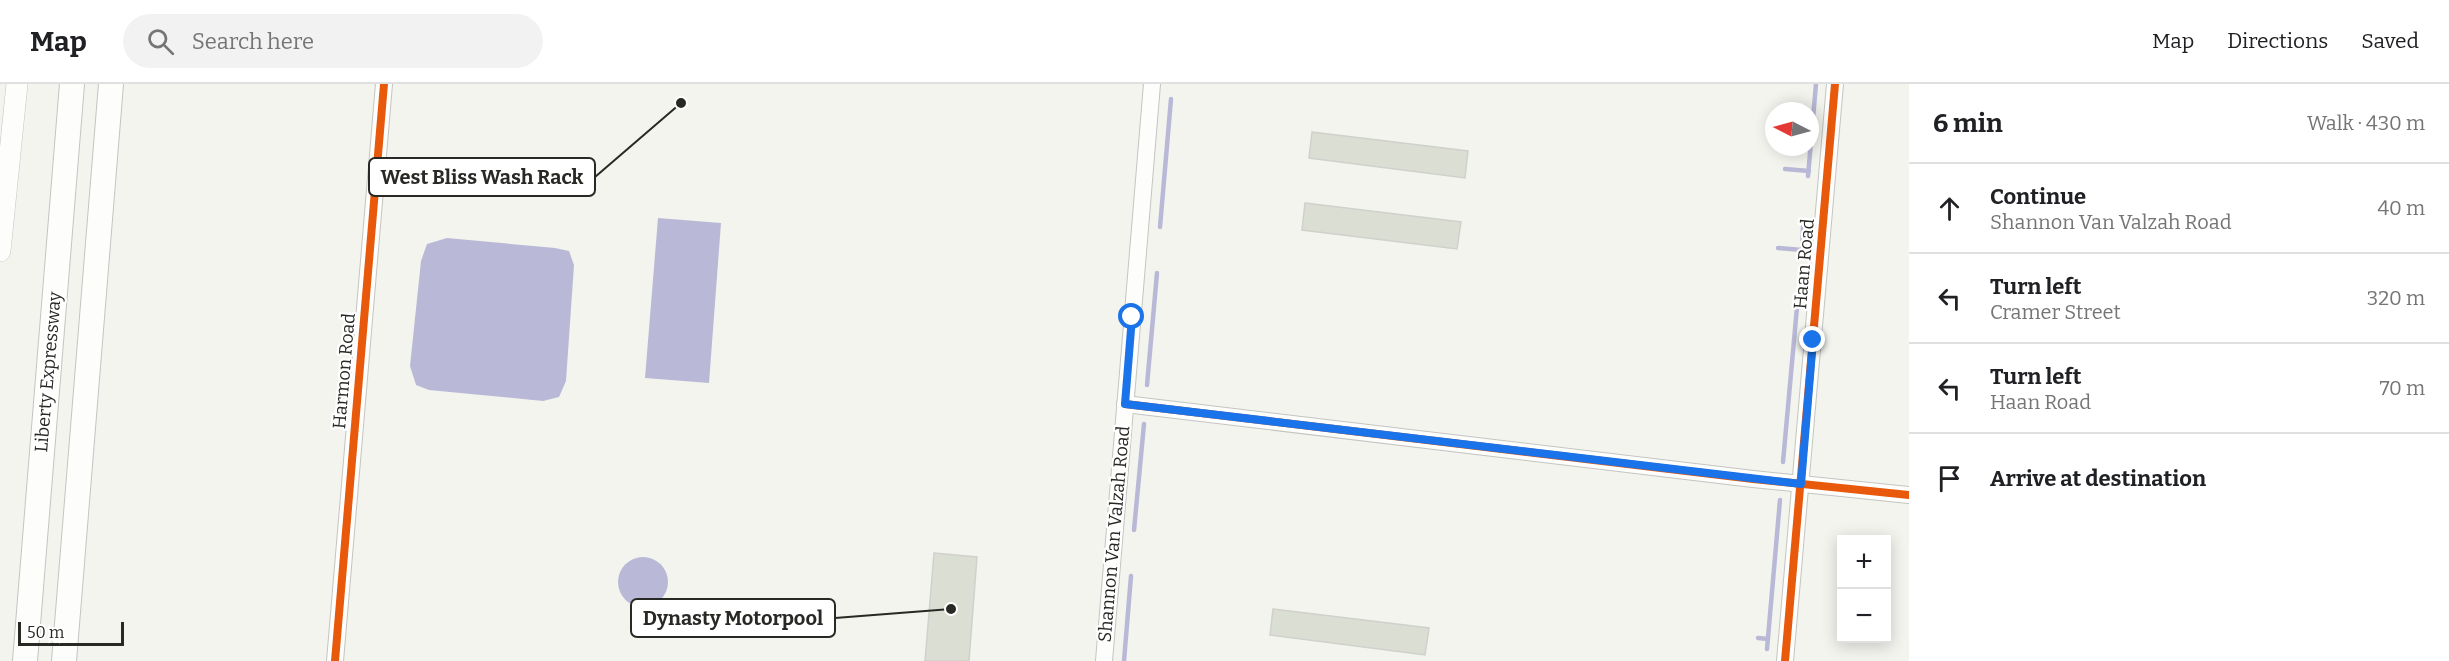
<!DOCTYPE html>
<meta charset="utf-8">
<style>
:root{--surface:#fff;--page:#f2f2f2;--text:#202124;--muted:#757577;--line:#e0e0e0}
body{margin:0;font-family:Bitter,serif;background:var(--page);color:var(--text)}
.controls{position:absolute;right:18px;bottom:18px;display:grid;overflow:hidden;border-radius:0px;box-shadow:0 3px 15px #0003}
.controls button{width:54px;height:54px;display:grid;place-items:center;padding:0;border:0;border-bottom:2px solid var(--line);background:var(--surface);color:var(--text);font:30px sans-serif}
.compass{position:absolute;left:1765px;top:18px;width:54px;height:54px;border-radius:50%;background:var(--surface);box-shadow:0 3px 15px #0003;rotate:276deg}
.scale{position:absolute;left:18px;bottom:15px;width:106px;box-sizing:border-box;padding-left:6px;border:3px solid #282925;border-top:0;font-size:16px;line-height:21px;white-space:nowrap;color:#282925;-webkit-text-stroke:4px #fff;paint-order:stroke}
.stop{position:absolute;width:18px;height:18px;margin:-14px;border:4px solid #1a73e8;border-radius:50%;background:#fff}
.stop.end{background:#1a73e8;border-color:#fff;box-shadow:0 2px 6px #0008}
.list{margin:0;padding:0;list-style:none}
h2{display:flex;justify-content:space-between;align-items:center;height:78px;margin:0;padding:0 24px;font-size:26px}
h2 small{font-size:20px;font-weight:400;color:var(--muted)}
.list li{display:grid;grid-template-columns:39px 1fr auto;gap:18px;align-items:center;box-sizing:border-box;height:90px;padding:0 24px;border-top:2px solid var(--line)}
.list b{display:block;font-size:22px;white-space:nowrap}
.list p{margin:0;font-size:20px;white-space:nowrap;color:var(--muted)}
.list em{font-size:20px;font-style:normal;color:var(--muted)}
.icon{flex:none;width:33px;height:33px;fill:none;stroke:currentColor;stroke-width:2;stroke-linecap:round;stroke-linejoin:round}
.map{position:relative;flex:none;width:1909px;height:577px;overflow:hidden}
header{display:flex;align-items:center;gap:36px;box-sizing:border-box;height:84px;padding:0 30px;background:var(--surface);border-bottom:2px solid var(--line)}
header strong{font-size:28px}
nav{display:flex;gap:33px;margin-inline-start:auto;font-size:21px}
.search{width:420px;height:54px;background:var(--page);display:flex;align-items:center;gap:15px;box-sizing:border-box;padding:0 21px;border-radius:33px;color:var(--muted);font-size:22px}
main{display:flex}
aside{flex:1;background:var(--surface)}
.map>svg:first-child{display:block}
.water{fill:#b9b9d7}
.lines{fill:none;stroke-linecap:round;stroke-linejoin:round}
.stream{stroke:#b9b9d7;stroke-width:4.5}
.building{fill:#dbded2;stroke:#d0d1cc;stroke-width:1.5}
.minor-casing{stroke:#c4c5c1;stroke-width:18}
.major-casing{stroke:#c4c5c1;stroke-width:22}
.highway-casing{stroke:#c4c5c1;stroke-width:26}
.minor{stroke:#fdfdfc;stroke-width:16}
.major{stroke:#fdfdfc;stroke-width:21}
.highway{stroke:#fdfdfc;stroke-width:24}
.cycleway-casing{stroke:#fff;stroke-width:11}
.cycleway{stroke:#e8590c;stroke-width:8}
.route{stroke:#1a73e8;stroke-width:8}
.labels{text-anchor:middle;stroke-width:4.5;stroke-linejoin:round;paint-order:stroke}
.street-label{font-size:18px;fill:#282925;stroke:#fff}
.leader{fill:none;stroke:#282925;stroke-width:2}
.callout-dot{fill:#282925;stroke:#fff;stroke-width:2}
.callout{fill:#fff;stroke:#282925;stroke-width:2}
.callout-label{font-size:20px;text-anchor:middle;font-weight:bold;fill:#282925}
</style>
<header>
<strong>Map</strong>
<div class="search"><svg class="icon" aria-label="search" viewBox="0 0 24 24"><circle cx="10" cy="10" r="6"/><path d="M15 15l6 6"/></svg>Search here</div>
<nav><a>Map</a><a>Directions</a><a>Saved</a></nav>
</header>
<main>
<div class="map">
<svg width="1909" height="577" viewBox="0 0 1909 577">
<rect width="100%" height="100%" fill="#f3f4ee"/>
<g class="water">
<path d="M 658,134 L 721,139 L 709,299 L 645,294 Z"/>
<path d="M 447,154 L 555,164 L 569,167 L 574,181 L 566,297 L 559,313 L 543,317 L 429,306 L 416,301 L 410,282 L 421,177 L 427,160 Z"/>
<circle cx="643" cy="498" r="25"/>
</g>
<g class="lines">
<g class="stream">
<path d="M 1785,85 L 1809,87"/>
<path d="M 1808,92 L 1816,0"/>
<path d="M 1160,143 L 1171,15"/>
<path d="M 1778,164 L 1802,166"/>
<path d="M 1802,172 L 1803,143"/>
<path d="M 1147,301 L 1157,189"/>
<path d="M 1783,378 L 1797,223"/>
<path d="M 1134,446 L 1144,340"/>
<path d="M 1758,554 L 1768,555"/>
<path d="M 1767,565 L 1780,416"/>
<path d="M 1124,577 L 1131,492"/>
</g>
</g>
<g class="building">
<path d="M 1312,48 L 1468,67 L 1465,94 L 1309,74 Z"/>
<path d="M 1305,119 L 1461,138 L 1457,165 L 1302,146 Z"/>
<path d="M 934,469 L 977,473 L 969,577 L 925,577 Z"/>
<path d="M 1273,525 L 1429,544 L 1425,571 L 1270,551 Z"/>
</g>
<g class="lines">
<defs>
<g id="minor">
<path d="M 1125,320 L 1753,395 L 1909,411"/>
<path d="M 335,577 L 384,0"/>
<path d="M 1104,577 L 1152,0"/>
<path d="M 1785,577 L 1835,0"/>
</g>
<path id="major" d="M 0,167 L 17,0"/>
<g id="highway">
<path d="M 25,577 L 72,0"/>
<path d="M 64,577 L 111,0"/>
</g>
</defs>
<use href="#minor" class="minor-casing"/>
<use href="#major" class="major-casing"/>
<use href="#highway" class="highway-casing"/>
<use href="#minor" class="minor"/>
<use href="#major" class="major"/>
<use href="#highway" class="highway"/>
<defs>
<g id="cycleway">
<path d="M 1125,320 L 1753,395 L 1909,411"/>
<path d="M 335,577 L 384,0"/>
<path d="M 1785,577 L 1835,0"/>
</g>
</defs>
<use href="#cycleway" class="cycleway-casing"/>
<use href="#cycleway" class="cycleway"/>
</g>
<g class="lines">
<path class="route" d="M 1132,233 L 1125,320 L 1801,400 L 1813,256"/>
</g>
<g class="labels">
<g class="street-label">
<text transform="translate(1804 180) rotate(-85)" y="6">Haan Road</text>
<text transform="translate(344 287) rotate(-85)" y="6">Harmon Road</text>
<text transform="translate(48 288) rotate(-85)" y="6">Liberty Expressway</text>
<text transform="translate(1114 450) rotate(-85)" y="6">Shannon Van Valzah Road</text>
</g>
</g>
<path class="leader" d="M681 19L595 93M951 525L835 534"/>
<g class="callout-dot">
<circle cx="681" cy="19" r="6"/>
<circle cx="951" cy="525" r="6"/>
</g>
<g class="callout">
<rect x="369" y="74" width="226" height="38" rx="6"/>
<rect x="631" y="515" width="204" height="38" rx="6"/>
</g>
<g class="callout-label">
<text x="482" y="100">West Bliss Wash Rack</text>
<text x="733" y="541">Dynasty Motorpool</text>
</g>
</svg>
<div class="controls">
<button>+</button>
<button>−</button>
</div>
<svg class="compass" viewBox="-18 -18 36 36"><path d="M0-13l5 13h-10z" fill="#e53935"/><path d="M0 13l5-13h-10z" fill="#757577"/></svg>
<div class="scale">50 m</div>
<div class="stop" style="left:1132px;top:233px"></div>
<div class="stop end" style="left:1813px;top:256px"></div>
</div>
<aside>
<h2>6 min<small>Walk · 430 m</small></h2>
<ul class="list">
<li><svg class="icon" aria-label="ahead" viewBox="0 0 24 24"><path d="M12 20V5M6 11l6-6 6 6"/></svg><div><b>Continue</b><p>Shannon Van Valzah Road</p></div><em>40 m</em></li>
<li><svg class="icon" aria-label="left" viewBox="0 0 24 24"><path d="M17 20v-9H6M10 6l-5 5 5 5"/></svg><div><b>Turn left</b><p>Cramer Street</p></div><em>320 m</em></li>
<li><svg class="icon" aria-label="left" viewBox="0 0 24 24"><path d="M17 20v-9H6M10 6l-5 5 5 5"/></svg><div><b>Turn left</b><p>Haan Road</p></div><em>70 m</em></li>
<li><svg class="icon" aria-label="arrive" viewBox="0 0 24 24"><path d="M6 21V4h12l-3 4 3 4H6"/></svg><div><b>Arrive at destination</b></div></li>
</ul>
</aside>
</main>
